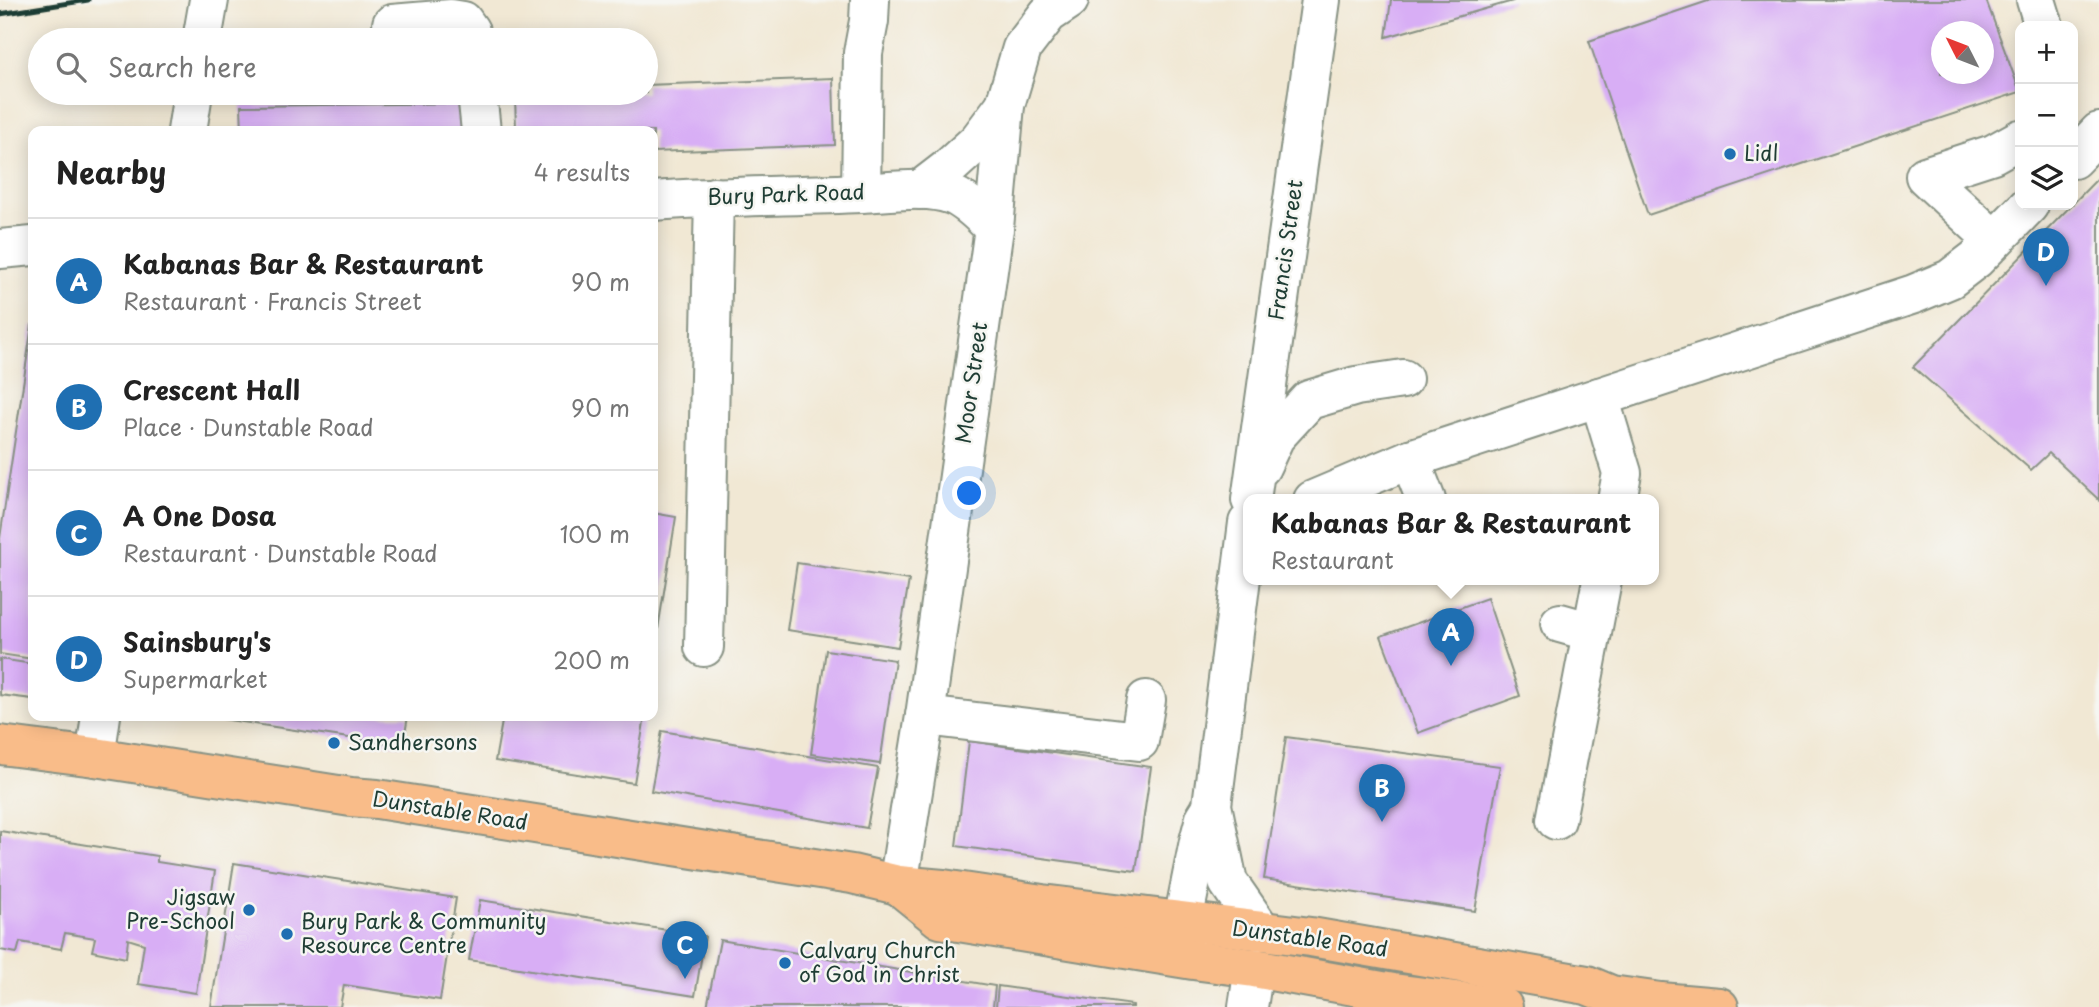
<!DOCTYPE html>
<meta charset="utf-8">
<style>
:root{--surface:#fff;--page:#f2f2f2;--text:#222;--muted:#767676;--line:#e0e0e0;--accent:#1f6fb2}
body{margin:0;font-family:"Playpen Sans",sans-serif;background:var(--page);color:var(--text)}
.controls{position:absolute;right:21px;top:21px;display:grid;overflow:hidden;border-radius:14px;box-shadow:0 4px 18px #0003}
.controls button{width:63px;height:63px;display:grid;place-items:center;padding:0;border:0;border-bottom:2px solid var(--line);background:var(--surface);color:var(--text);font:35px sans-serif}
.compass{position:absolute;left:1931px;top:21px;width:63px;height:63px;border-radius:50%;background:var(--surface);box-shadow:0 4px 18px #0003;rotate:312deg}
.you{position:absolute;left:970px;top:494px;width:24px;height:24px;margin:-18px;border:5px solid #fff;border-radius:50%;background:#1a73e8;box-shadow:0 0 0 10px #1a73e833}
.badge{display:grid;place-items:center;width:46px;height:46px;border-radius:50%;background:var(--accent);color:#fff;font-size:23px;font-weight:700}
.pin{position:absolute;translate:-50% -58px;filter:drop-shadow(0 2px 4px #0008)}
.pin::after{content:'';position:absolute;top:37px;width:24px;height:21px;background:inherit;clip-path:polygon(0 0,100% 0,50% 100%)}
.popup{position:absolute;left:1243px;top:494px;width:416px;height:91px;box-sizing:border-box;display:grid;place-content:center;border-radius:14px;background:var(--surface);filter:drop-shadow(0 2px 5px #0005);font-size:23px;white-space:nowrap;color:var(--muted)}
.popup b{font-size:26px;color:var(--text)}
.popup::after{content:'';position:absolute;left:50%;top:100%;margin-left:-14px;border:14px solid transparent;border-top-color:var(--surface)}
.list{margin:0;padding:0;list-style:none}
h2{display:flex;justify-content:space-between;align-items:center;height:91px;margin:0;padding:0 28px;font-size:30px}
h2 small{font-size:23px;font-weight:400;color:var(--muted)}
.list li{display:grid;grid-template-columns:46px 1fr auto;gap:21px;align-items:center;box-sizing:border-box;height:126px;padding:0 28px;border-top:2px solid var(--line)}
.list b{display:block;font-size:26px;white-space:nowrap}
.list p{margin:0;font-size:23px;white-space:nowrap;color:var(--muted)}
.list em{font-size:23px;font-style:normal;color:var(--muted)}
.icon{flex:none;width:38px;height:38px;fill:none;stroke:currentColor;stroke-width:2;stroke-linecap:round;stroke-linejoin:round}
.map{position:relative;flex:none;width:2099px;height:1007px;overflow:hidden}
.search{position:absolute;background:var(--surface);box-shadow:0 4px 18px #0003;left:28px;top:28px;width:630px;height:77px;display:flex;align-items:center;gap:18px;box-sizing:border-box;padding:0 24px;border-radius:38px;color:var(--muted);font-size:26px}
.panel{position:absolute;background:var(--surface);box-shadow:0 4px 18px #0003;left:28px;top:126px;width:630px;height:595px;border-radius:14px}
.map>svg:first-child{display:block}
.building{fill:#d8aef5;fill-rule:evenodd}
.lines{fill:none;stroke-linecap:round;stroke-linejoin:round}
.minor-casing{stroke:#889284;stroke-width:42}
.major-casing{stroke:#889284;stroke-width:42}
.minor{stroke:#fff;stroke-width:38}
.major{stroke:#f9bc89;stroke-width:38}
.rail{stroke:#1f3d34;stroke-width:5}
.poi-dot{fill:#1f6fb2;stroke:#f6f6f2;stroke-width:2.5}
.labels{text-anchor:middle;stroke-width:5;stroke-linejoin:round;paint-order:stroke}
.poi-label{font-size:21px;fill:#1f3d34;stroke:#f6f6f2;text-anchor:start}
.street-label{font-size:21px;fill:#1f3d34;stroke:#f6f6f2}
</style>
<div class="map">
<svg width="2099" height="1007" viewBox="0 0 2099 1007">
<rect width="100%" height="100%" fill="#f6f6f2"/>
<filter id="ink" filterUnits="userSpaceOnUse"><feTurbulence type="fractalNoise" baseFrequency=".0143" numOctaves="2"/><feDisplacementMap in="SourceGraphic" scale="14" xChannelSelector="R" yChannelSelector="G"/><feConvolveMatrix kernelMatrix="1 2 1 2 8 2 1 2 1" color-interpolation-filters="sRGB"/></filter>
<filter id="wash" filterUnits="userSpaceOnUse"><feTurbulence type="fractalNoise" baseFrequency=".00686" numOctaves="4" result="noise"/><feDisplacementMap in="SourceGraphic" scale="28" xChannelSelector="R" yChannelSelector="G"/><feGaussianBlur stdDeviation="1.57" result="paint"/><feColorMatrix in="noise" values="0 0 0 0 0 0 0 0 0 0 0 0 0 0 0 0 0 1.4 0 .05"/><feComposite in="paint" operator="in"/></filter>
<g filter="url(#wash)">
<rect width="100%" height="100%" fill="#f1e8d4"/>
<g id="blocks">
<g class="building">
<path d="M 1391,0 L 1513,0 L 1513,1 L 1386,37 Z"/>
<path d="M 1711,0 L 1986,0 L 2020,92 L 1648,215 L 1589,41 ZM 1941,32 L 1983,32 L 1983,74 L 1941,74 Z"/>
<path d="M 833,78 L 835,145 L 653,152 L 653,131 L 516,131 L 515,93 L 646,93 L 646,85 Z"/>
<path d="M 471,103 L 472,131 L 242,131 L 241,106 Z"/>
<path d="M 2099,177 L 2099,500 L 2049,453 L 2031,470 L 1913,367 Z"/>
<path d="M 32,325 L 33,325 L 33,659 L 0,654 L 0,538 Z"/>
<path d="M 653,513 L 676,517 L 654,654 L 653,653 Z"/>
<path d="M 797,563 L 909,580 L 898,647 L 787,630 Z"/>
<path d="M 1487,598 L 1520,696 L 1418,733 L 1381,636 Z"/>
<path d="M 826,650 L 895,660 L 880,764 L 811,754 Z"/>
<path d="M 0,659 L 33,664 L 33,699 L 0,695 Z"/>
<path d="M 208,716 L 408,716 L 403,746 L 208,717 Z"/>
<path d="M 503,716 L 645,716 L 634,783 L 495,761 Z"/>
<path d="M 662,731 L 878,768 L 867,828 L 651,791 Z"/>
<path d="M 1286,737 L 1500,766 L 1475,911 L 1264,879 Z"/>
<path d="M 969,741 L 1151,767 L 1136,871 L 956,846 Z"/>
<path d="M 0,831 L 157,856 L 157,862 L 215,871 L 196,993 L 138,984 L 144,944 L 128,939 L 126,958 L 92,951 L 95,938 L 65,933 L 61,949 L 20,942 L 17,953 L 0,950 Z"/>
<path d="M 234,863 L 456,898 L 440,1000 L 344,985 L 340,1007 L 211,1007 Z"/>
<path d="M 480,900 L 705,936 L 695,996 L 469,960 Z"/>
<path d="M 720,940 L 995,986 L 993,1007 L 707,1007 Z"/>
<path d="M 998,986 L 1133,1005 L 1133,1007 L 996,1007 Z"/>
</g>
</g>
</g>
<g filter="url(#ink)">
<use href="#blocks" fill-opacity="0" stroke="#889284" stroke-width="2"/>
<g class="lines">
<defs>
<g id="minor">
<path d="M 2036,0 L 2044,26"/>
<path d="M 392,24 L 451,19 L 463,21 L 470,31 L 471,40"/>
<path d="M 202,40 L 209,0"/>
<path d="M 477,93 L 481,131"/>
<path d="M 187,131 L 193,93"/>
<path d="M 2073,159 L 2099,132"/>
<path d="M 920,190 L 946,170 L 978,141 L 1005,105"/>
<path d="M 861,193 L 863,53 L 869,21 L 870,0"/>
<path d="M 653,201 C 722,196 792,196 861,193 C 889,192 926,185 952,195 C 968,201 981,216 994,228"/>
<path d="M 1994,240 L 1925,176 L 1993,154 L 2020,139"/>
<path d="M 0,249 L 33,246"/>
<path d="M 1599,397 L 1622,473 L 1617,500"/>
<path d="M 1410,459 L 1426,500"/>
<path d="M 1261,467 L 1275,437 L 1309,400 L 1356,386 L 1403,379"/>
<path d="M 1251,500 L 1321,0"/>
<path d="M 1313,500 L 1410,459 L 1914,294 L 1950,279 L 1976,259 L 2029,205"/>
<path d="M 1248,523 L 1212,805 L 1228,882 L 1262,931"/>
<path d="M 1560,623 L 1592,632"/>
<path d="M 704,647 L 714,197"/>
<path d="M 925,716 L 1139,741 L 1146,700"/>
<path d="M 95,757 L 101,716"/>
<path d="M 1556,820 L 1602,580"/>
<path d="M 898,885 L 925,716 L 994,228 L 1005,105 L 1022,48 L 1048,14 L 1069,0"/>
<path d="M 1191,952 L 1183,921 L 1199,841 L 1205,818 L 1210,810"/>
<path d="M 1248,1007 L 1254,968"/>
</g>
<g id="major">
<path d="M 0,745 L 95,757 L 351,797 L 377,799 L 852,874 L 898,885 L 943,889 L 1042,904 L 1311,937 L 1587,985 L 1611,995 L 1661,1002 L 1719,1007"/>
<path d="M 898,885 L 940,919 L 1193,960 L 1254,968 L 1393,993 L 1503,1007"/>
</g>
</defs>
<use href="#minor" class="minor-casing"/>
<use href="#major" class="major-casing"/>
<use href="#minor" class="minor"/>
<use href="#major" class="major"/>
<path class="rail" d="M 0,14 L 88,0"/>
</g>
</g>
<g class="poi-dot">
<circle cx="1730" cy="154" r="7"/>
<circle cx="334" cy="743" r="7"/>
<circle cx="249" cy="910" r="7"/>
<circle cx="287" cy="934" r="7"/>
<circle cx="785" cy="963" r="7"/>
</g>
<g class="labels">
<g class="poi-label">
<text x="1744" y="161">Lidl</text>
<text x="348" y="750">Sandhersons</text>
<text x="235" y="905" text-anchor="end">Jigsaw<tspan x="235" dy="24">Pre-School</tspan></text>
<text x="301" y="929">Bury Park &amp; Community<tspan x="301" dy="24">Resource Centre</tspan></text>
<text x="799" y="958">Calvary Church<tspan x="799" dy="24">of God in Christ</tspan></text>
</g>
<g class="street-label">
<text transform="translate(786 195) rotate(-2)" y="7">Bury Park Road</text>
<text transform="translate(1286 250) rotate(-82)" y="7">Francis Street</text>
<text transform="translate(972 383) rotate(-82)" y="7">Moor Street</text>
<text transform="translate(450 811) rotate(9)" y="7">Dunstable Road</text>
<text transform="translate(1310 939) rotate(8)" y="7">Dunstable Road</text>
</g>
</g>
</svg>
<div class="controls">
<button>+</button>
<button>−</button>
<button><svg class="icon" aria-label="layers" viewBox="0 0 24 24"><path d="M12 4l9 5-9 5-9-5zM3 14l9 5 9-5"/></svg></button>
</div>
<svg class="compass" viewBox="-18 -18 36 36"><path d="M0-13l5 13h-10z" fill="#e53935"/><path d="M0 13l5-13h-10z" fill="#767676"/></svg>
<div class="you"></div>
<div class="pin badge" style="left:1451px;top:666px">A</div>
<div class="popup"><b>Kabanas Bar &amp; Restaurant</b>Restaurant</div>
<div class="pin badge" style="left:1382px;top:822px">B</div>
<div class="pin badge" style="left:685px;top:979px">C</div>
<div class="pin badge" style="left:2046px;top:286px">D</div>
<div class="search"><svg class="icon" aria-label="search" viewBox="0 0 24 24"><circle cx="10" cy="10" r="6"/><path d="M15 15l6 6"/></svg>Search here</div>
<section class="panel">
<h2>Nearby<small>4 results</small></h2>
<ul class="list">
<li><span class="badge">A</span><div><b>Kabanas Bar &amp; Restaurant</b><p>Restaurant · Francis Street</p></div><em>90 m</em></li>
<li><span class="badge">B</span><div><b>Crescent Hall</b><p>Place · Dunstable Road</p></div><em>90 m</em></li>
<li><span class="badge">C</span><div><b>A One Dosa</b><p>Restaurant · Dunstable Road</p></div><em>100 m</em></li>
<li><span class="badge">D</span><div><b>Sainsbury's</b><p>Supermarket</p></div><em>200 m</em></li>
</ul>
</section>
</div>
